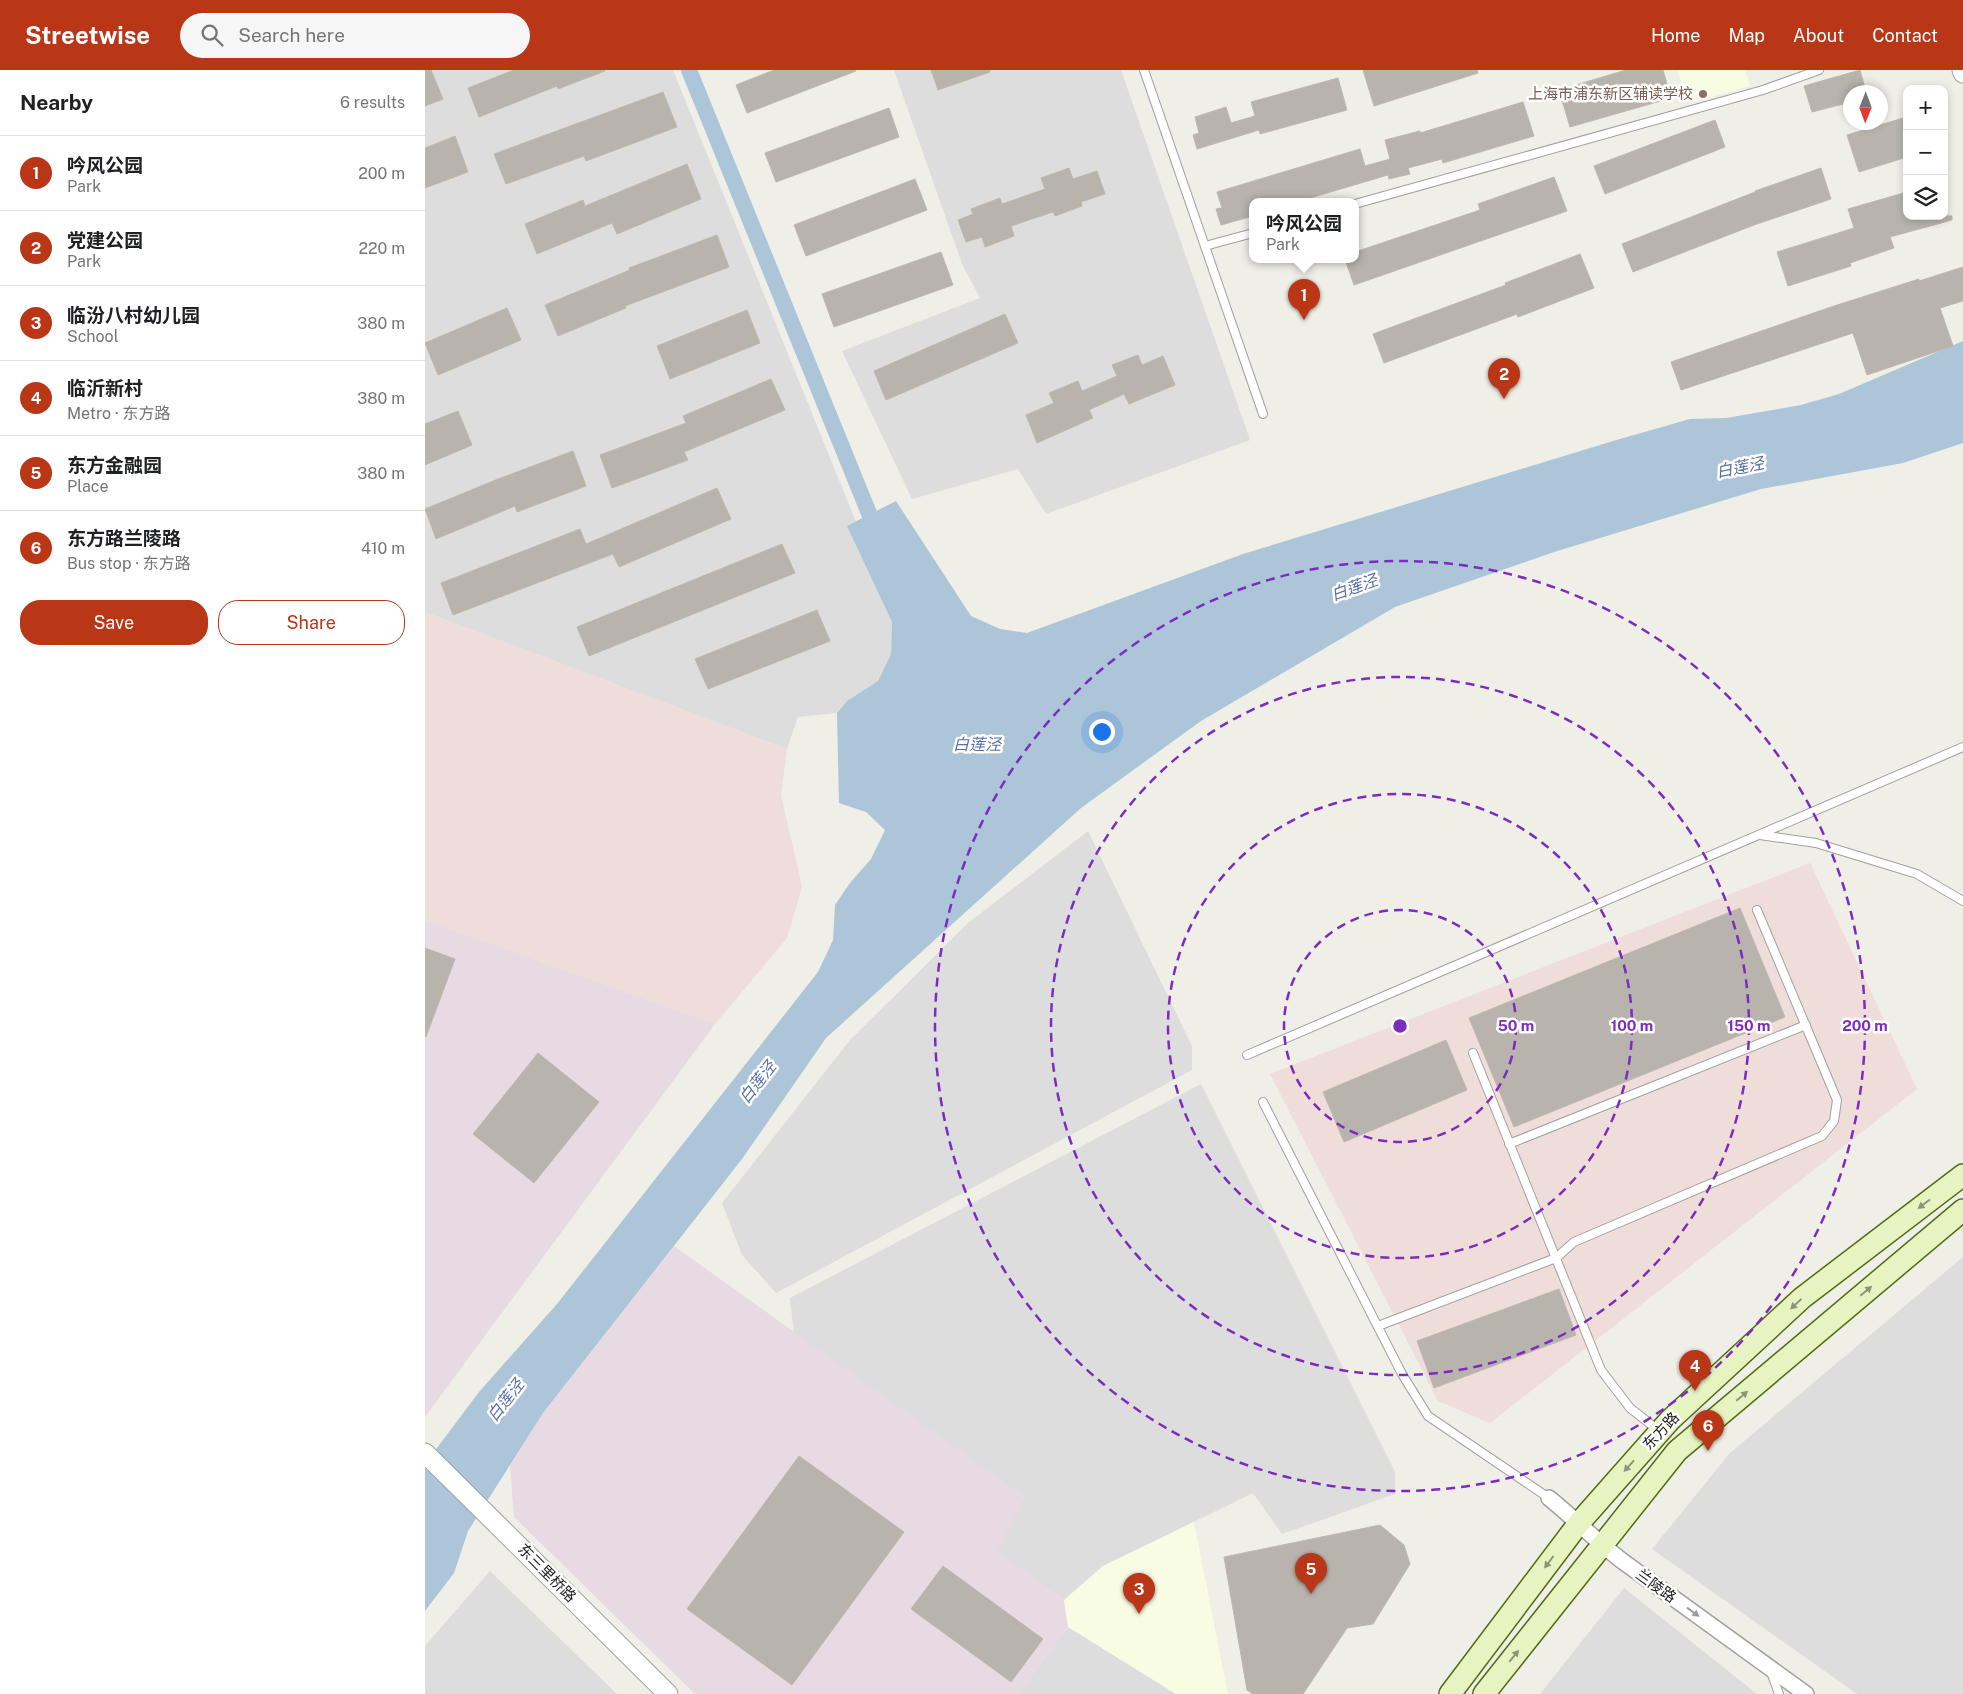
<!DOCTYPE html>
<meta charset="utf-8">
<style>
:root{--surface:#fff;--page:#f6f6f6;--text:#202124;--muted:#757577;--line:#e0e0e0;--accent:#b93616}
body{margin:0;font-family:"Public Sans","Noto Sans SC",sans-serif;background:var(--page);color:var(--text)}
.controls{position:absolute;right:15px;top:15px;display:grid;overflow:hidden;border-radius:10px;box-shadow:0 2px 8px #0003}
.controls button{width:45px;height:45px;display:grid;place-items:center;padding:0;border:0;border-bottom:1px solid var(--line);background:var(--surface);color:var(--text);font:25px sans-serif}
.compass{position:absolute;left:1418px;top:15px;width:45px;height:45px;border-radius:50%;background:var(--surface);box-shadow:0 2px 8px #0003;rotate:181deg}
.you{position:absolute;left:676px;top:661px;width:18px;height:18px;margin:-12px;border:4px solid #fff;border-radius:50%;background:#1a73e8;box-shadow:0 0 0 8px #1a73e833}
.badge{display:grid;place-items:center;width:32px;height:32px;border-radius:50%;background:var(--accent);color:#fff;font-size:16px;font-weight:700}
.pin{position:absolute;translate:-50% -41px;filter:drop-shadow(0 1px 2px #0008)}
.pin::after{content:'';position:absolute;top:26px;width:18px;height:15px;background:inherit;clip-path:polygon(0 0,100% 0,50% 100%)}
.popup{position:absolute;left:824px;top:128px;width:110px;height:65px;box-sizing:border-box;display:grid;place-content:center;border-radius:10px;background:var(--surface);filter:drop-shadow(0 1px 4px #0005);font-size:16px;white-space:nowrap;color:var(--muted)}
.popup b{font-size:19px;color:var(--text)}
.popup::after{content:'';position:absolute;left:50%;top:100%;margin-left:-10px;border:10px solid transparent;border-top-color:var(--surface)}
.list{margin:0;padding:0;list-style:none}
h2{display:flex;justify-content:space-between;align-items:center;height:65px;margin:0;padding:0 20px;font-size:21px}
h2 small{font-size:16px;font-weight:400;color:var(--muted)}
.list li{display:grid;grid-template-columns:32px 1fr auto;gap:15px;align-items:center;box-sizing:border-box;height:75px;padding:0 20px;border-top:1px solid var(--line)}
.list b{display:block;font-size:19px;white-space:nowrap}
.list p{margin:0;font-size:16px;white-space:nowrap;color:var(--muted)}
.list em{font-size:16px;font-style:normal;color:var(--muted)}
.actions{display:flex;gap:10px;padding:15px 20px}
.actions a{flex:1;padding:11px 0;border:1px solid var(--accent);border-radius:20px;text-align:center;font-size:18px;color:var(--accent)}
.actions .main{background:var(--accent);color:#fff}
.icon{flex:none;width:28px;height:28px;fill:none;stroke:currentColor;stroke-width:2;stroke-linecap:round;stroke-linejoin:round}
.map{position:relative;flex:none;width:1538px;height:1624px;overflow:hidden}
header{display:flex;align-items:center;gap:30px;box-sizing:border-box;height:70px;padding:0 25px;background:var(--accent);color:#fff}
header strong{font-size:24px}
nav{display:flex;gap:28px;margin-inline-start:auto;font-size:18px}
.search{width:350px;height:45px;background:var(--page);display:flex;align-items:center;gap:12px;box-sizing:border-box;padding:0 18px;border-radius:28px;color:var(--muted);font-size:19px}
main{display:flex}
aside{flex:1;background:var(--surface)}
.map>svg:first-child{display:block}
.residential{fill:#ddd}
.commercial{fill:#eeddd8}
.industrial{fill:#e7dae2}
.education{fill:#f7fce3}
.water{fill:#acc5d8}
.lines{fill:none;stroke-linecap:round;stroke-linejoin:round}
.canal{stroke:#acc5d8;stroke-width:16}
.building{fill:#b8b4ad;stroke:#bfb8ab}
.service-casing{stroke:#a1a1a1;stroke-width:10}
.minor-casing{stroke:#a1a1a1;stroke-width:18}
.tertiary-casing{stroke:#a1a1a1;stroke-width:21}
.secondary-casing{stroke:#506c11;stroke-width:24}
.service{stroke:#fff;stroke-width:8}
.minor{stroke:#fff;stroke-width:15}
.tertiary{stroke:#fff;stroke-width:19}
.secondary{stroke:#e7f3c1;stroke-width:21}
.oneway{fill:#8d9479}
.oneway2{fill:#9b9b9b}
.ring{fill:none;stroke:#7b2cbf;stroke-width:2.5;stroke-dasharray:9 6}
.education-dot{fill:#8d6e63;stroke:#fff;stroke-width:2}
.labels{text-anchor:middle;stroke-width:5;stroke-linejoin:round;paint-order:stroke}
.education-label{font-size:15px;fill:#785e54;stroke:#fff;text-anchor:end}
.street-label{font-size:15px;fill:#202020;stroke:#fff}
.water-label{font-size:16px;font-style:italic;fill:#566ea5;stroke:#fff}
.centre{fill:#7b2cbf;stroke:#fff;stroke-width:2.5}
.ring-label{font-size:15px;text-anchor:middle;font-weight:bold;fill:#7b2cbf;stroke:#fff;stroke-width:5;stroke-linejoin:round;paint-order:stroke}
</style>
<header>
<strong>Streetwise</strong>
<div class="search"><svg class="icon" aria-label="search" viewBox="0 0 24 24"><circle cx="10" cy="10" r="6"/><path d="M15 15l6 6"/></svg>Search here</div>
<nav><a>Home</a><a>Map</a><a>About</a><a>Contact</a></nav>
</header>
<main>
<aside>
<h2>Nearby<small>6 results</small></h2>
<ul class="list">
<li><span class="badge">1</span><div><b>吟风公园</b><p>Park</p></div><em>200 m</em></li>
<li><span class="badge">2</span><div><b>党建公园</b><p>Park</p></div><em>220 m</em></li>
<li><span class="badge">3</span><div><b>临汾八村幼儿园</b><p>School</p></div><em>380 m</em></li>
<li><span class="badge">4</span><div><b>临沂新村</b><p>Metro · 东方路</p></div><em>380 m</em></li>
<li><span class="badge">5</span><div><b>东方金融园</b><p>Place</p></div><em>380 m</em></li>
<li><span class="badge">6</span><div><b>东方路兰陵路</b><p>Bus stop · 东方路</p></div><em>410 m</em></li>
</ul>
<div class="actions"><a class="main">Save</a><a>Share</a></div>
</aside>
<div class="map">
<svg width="1538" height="1624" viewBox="0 0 1538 1624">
<rect width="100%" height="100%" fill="#efeee7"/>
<g class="residential">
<path d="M 0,0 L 248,0 L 431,452 L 423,456 L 467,552 L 466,584 L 453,611 L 422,631 L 412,643 L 373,647 L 362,679 L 0,542 Z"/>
<path d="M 469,0 L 696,0 L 825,370 L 621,444 L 593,399 L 487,429 L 417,281 L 555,228 L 537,194 Z"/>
<path d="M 663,761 L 767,976 L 767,1000 L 351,1223 L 317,1185 L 297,1133 L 425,970 L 543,853 Z"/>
<path d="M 776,1014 L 970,1402 L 970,1424 L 857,1464 L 828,1423 L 678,1496 L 639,1530 L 571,1482 L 599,1427 L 369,1264 L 365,1228 Z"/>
<path d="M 1538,1187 L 1538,1624 L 1432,1624 L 1227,1479 L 1305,1383 Z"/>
<path d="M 65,1501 L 192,1624 L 0,1624 L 0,1576 Z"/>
<path d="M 1199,1518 L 1332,1624 L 1115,1624 Z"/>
<path d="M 643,1557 L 751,1624 L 593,1624 Z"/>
</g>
<g class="commercial">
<path d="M 0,542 L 362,679 L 356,725 L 377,817 L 362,868 L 290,954 L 0,850 Z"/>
<path d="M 1385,793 L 1492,1019 L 1065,1353 L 1013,1331 L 845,1004 Z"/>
</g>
<g class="industrial">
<path d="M 0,850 L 290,954 L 0,1347 Z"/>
<path d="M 249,1176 L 599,1427 L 572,1482 L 639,1530 L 643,1557 L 593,1624 L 270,1624 L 89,1447 L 85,1395 L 118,1343 Z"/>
</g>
<g class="education">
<path d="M 1252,0 L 1320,0 L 1325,16 L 1265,33 Z"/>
<path d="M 769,1452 L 803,1624 L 751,1624 L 643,1557 L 639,1530 L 678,1496 Z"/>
</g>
<path class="water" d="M 1538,271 L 1538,373 L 1478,393 L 1336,419 L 1129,482 L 970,537 L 776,651 L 656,738 L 401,968 L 317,1089 L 118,1343 L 43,1461 L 29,1503 L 0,1541 L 0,1394 L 54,1322 L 132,1234 L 393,902 L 408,870 L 410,835 L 425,813 L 446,789 L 460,760 L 441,742 L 414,733 L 412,643 L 422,631 L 453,611 L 466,584 L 467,552 L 422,456 L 471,431 L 546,546 L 575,559 L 602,563 L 818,484 L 1188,371 L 1265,349 L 1301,348 L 1376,335 L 1414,324 Z"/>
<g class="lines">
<path class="canal" d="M 264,0 L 452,463"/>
</g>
<g class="building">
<path d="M 0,0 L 6,0 L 18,29 L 0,36 Z"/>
<path d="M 89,0 L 180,0 L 180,1 L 133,19 L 132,16 L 54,47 L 43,18 Z"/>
<path d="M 349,0 L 430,0 L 431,1 L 322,43 L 311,15 Z"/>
<path d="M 506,0 L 564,0 L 565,2 L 513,20 Z"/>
<path d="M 938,0 L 1052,0 L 1053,3 L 949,36 Z"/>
<path d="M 1201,0 L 1238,0 L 1246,28 L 1145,57 L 1134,20 Z"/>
<path d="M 1435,0 L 1441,22 L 1426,22 L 1426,32 L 1387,42 L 1379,16 Z"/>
<path d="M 913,8 L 922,40 L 835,64 L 834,60 L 772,79 L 768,65 L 774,63 L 770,47 L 801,37 L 806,53 L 830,46 L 826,32 Z"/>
<path d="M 238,22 L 252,57 L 161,91 L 159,86 L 81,114 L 69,84 Z"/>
<path d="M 1098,32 L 1109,66 L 1018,93 L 1017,89 L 983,98 L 985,104 L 964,109 L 963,105 L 875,131 L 828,131 L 828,146 L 796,155 L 791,139 L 797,138 L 792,122 L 935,79 L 940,96 L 965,89 L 960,70 L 995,61 L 995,63 Z"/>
<path d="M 464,38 L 474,67 L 351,112 L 340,83 Z"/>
<path d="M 1478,48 L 1482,60 L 1482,87 L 1434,102 L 1422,65 Z"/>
<path d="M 1290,50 L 1300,77 L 1180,124 L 1169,96 Z"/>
<path d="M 30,66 L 43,102 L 0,118 L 0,78 Z"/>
<path d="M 262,94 L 276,129 L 192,164 L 187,153 L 112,184 L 100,154 L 158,130 L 160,136 Z"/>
<path d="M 644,98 L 648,109 L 672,101 L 680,124 L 656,132 L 657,136 L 630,146 L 628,142 L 586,156 L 589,166 L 560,177 L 557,167 L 541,172 L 533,150 L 548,144 L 546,139 L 575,128 L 577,134 L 620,119 L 616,108 Z"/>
<path d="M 1396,98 L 1406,129 L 1329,155 L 1208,202 L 1197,174 L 1330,122 L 1330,121 Z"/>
<path d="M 1129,107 L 1142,141 L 929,215 L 920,189 L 930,189 L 930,182 L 1055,140 L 1053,134 Z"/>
<path d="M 490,109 L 502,140 L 381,186 L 369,155 Z"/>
<path d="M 1482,122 L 1482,146 L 1527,146 L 1527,150 L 1465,167 L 1469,178 L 1425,193 L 1426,196 L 1363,216 L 1352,182 L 1429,158 L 1423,139 Z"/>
<path d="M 292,165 L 304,197 L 200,236 L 201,238 L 133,266 L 120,235 L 205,200 L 204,198 Z"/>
<path d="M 516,182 L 528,215 L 409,257 L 397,224 Z"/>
<path d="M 1155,184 L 1169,218 L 1093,247 L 1092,244 L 959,293 L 948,264 L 1081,215 L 1080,213 Z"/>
<path d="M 1538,197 L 1538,231 L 1515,238 L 1528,276 L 1442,305 L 1428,263 L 1256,320 L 1246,292 L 1409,236 L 1494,209 L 1494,211 Z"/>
<path d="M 82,238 L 96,270 L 13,305 L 0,273 Z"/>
<path d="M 322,240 L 335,273 L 245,309 L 232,276 Z"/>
<path d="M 580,244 L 593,273 L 461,330 L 449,301 Z"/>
<path d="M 713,285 L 717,295 L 738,286 L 750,315 L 704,334 L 699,324 L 664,340 L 668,348 L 612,373 L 601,345 L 629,333 L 624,323 L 653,311 L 657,321 L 692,306 L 687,295 Z"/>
<path d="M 346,309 L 360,340 L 259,382 L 263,390 L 187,418 L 175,385 L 261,353 L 258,346 Z"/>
<path d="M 33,341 L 47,375 L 0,395 L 0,354 Z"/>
<path d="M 148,381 L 161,416 L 92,442 L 90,436 L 11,469 L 0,439 L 73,409 Z"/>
<path d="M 292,418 L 306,449 L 194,497 L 188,484 L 28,545 L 16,513 L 155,459 L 161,474 Z"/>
<path d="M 357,474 L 370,503 L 164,586 L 152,557 Z"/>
<path d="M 392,540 L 405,571 L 283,619 L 270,589 Z"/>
<path d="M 1315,838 L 1360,947 L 1089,1057 L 1044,948 Z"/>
<path d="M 0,878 L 30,889 L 1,967 L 0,966 Z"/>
<path d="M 1021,970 L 1042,1020 L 919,1072 L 898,1022 Z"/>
<path d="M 113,983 L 174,1032 L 109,1113 L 48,1064 Z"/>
<path d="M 1134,1219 L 1151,1265 L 1009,1318 L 992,1271 Z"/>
<path d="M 374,1386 L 479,1462 L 367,1615 L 262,1539 Z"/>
<path d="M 955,1455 L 979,1475 L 985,1494 L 948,1554 L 922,1558 L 878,1624 L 828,1624 L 822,1620 L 799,1487 Z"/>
<path d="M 518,1496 L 618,1569 L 586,1612 L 486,1539 Z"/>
</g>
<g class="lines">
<defs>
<g id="service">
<path d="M 719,0 L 838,344"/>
<path d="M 930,134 L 1338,20 L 1394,0"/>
<path d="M 780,176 L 828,163"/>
<path d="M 1335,765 L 1391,773 L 1492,804 L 1538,831"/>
<path d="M 1048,983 L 1176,1300 L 1205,1338 L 1233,1360"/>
<path d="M 822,985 L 1538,677"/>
<path d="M 838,1032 L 977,1304 L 1003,1346 L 1124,1428"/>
<path d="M 1084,1074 L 1381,955"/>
<path d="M 953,1256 L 1131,1188 L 1149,1172 L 1397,1066 L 1409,1051 L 1412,1030 L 1332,840"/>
<path d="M 1346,1602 L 1354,1624"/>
</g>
<path id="minor" d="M 1124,1428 C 1150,1449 1173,1473 1200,1493 L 1381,1624"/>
<g id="tertiary">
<path d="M 1537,0 L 1538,3"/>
<path d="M 0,1383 L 243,1624"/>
</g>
<g id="secondary">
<path d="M 1025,1624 L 1154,1453 L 1245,1350 L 1377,1228 L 1538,1105"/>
<path d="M 1059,1624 L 1252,1381 L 1538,1140"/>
</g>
</defs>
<use href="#service" class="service-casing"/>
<use href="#minor" class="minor-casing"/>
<use href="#tertiary" class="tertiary-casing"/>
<use href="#secondary" class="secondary-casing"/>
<use href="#service" class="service"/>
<use href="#minor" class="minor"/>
<use href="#tertiary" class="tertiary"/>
<use href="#secondary" class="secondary"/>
</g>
<defs><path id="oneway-solid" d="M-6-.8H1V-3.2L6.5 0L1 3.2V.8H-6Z" transform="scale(1.25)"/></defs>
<g class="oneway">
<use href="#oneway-solid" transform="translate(1499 1134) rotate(143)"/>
<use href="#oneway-solid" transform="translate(1441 1221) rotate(-40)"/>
<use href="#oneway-solid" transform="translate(1371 1234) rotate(137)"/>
<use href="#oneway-solid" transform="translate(1317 1326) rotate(-40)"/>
<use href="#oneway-solid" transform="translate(1204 1396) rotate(132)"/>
<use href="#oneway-solid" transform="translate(1124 1492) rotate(127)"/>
<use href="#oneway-solid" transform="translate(1089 1586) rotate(-51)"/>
</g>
<use class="oneway2" href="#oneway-solid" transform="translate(1268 1542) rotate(36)"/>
<g class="ring">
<circle cx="975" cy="956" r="116"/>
<circle cx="975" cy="956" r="232"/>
<circle cx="975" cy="956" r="349"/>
<circle cx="975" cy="956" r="465"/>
</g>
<circle class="education-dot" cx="1278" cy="24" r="5"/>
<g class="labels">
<g class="education-label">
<text x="1268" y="29">上海市浦东新区辅读学校</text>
</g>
<g class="street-label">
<text transform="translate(1236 1361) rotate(-47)" y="5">东方路</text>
<text transform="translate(122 1503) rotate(45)" y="5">东三里桥路</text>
<text transform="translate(1231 1516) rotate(36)" y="5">兰陵路</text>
</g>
<g class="water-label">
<text transform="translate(1315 397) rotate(-11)" y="6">白莲泾</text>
<text transform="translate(929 517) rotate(-20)" y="6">白莲泾</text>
<text x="552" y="680">白莲泾</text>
<text transform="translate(332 1012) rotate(-52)" y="6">白莲泾</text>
<text transform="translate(80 1330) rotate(-52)" y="6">白莲泾</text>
</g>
</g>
<circle cx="975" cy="956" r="8" class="centre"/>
<g class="ring-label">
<text x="1091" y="961">50 m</text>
<text x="1207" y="961">100 m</text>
<text x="1324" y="961">150 m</text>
<text x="1440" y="961">200 m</text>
</g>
</svg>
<div class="controls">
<button>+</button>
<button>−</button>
<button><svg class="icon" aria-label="layers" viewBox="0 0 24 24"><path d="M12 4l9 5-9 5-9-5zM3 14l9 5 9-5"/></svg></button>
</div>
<svg class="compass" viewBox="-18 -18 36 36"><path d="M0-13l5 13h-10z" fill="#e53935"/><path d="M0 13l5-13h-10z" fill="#757577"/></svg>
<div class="you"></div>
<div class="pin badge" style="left:879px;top:250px">1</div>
<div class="popup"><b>吟风公园</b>Park</div>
<div class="pin badge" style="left:1079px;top:329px">2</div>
<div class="pin badge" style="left:714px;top:1544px">3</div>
<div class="pin badge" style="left:1270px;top:1321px">4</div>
<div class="pin badge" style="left:886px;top:1524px">5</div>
<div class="pin badge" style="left:1283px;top:1381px">6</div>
</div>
</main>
